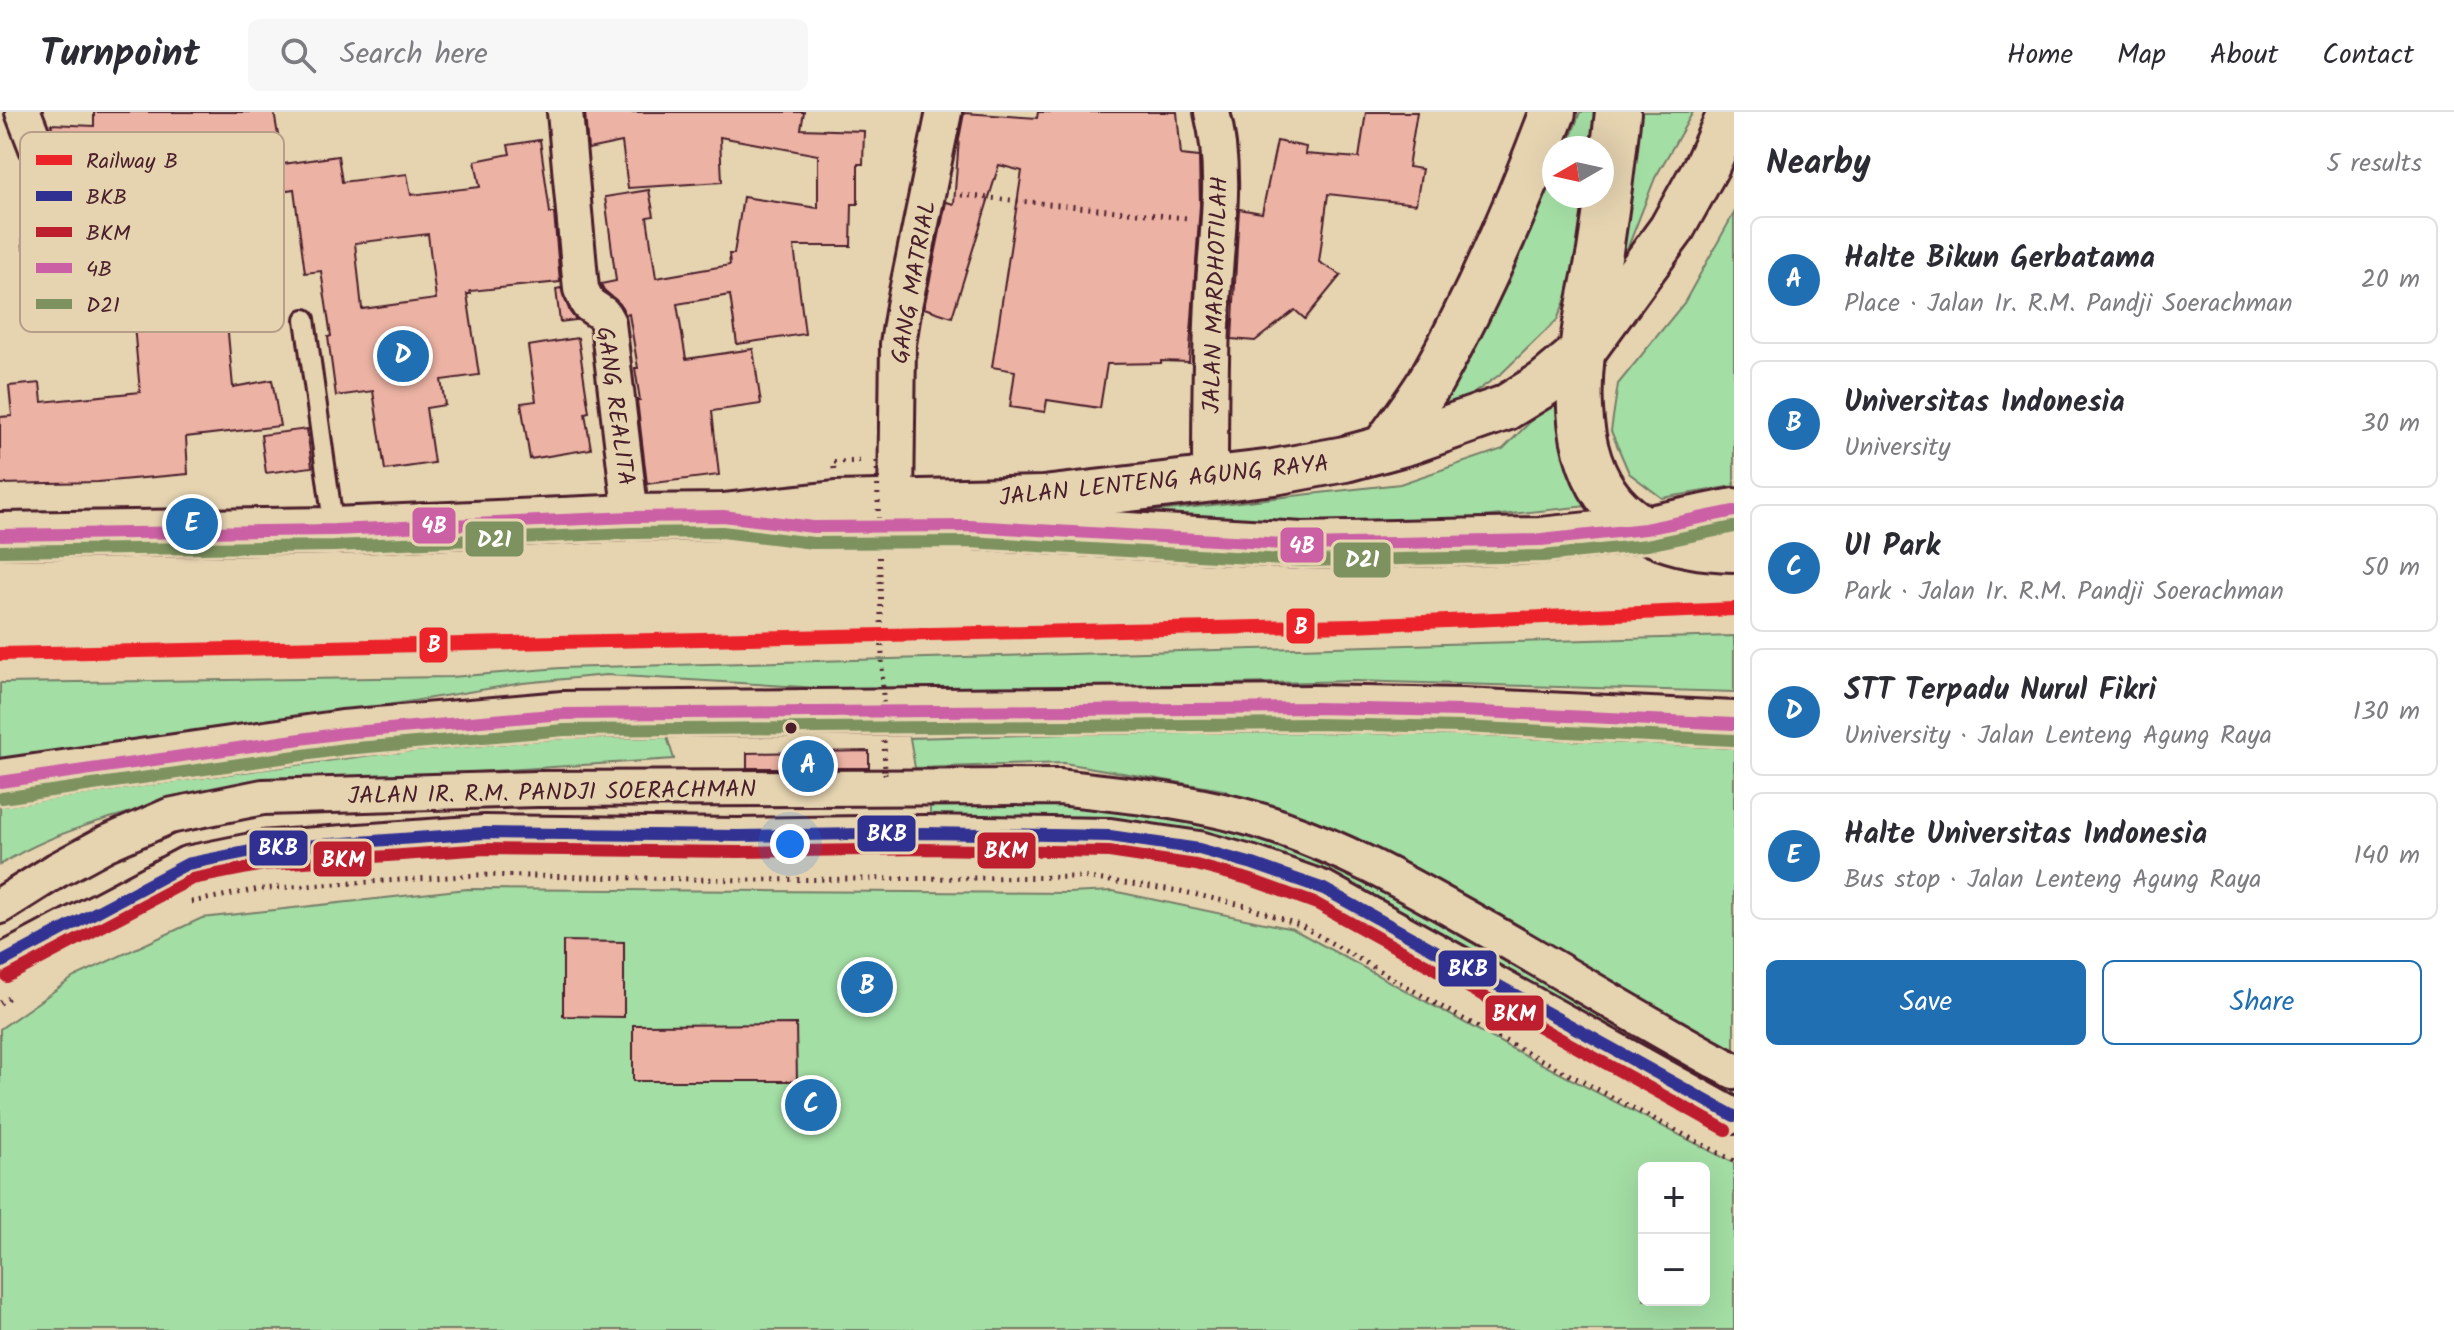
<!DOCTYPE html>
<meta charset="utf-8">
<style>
:root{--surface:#fff;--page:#f7f7f7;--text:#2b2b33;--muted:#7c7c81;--line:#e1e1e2;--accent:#1f6fb2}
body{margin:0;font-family:Kalam,sans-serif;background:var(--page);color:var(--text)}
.controls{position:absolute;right:24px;bottom:24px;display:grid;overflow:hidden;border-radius:12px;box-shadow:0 8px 32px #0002}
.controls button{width:72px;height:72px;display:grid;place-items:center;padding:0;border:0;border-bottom:2px solid var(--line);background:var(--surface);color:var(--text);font:40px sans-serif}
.compass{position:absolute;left:1542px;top:24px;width:72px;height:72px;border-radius:50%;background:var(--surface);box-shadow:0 8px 32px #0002;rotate:261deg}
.you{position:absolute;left:790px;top:732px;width:28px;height:28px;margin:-20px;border:6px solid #fff;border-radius:50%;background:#1a73e8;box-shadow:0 0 0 12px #1a73e833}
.badge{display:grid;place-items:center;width:52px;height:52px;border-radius:50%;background:var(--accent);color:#fff;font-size:26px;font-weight:700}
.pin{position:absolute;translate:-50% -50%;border:4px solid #fff;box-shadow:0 2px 8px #0006}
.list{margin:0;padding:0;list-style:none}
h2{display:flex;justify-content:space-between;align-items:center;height:104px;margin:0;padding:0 32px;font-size:34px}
h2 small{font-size:26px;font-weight:400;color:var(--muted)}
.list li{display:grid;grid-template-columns:52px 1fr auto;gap:24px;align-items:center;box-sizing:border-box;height:128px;margin:0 16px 16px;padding:0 16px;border:2px solid var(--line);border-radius:12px}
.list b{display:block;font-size:30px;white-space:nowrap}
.list p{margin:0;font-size:26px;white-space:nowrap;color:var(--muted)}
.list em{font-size:26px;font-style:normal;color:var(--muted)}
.actions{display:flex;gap:16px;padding:24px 32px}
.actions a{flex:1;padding:18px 0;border:2px solid var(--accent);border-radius:12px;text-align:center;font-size:28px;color:var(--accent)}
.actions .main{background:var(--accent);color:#fff}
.icon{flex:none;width:44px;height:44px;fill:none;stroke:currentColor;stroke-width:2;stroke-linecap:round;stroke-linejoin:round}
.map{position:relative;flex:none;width:1734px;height:1218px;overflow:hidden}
header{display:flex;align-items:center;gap:48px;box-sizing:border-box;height:112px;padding:0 40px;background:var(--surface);border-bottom:2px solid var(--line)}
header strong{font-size:38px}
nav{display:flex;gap:44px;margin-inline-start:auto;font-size:28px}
.search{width:560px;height:72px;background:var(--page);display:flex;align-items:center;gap:20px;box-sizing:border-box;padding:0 28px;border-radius:12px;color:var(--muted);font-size:30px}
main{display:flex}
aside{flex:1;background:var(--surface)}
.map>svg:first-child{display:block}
.green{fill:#a3dea4;stroke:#767e68;stroke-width:2;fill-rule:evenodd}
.building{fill:#ecb3a4;stroke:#4a1f2b;stroke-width:2;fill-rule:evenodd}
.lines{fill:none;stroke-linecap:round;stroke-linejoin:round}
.lane-casing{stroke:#4a1f2b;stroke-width:24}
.street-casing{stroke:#4a1f2b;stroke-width:40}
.primary-casing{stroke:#4a1f2b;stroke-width:50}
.path{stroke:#4a1f2b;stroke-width:5;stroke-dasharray:2 6;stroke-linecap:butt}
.lane{stroke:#e6d4b1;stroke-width:18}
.street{stroke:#e6d4b1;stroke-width:34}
.primary{stroke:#e6d4b1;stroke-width:44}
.path-bridge{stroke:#4a1f2b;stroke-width:5;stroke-dasharray:2 6;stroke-linecap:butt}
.bus-1-casing{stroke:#e6d4b1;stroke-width:18}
.bus-2-casing{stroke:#e6d4b1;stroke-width:18}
.bus-3-casing{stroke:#e6d4b1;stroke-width:18}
.bus-4-casing{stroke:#e6d4b1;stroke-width:18}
.bus-1{stroke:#303092;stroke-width:12}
.bus-2{stroke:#bd1f2e;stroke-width:12}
.bus-3{stroke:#cb60a4;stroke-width:12}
.bus-4{stroke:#7d925f;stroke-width:12}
.rail-1-casing{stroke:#e6d4b1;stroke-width:20}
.rail-1{stroke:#ec2329;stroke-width:14}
.bus-dot{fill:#4a1f2b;stroke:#e6d4b1;stroke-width:3}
.labels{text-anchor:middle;stroke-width:7;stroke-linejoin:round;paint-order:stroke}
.street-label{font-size:24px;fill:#4a1f2b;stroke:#e6d4b1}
.key{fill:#e6d4b1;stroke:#b79e89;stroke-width:2}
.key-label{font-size:22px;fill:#4a1f2b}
.line-badge{stroke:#e6d4b1;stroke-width:3}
.badge-label{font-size:22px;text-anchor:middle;font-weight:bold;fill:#fff}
</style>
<header>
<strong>Turnpoint</strong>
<div class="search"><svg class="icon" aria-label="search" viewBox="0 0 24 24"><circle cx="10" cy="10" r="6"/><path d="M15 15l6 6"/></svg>Search here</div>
<nav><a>Home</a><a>Map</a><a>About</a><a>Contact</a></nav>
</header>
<main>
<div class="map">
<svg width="1734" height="1218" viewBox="0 0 1734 1218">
<rect width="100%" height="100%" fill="#e6d4b1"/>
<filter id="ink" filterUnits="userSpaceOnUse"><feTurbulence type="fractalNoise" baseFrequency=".0125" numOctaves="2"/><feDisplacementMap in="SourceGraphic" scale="16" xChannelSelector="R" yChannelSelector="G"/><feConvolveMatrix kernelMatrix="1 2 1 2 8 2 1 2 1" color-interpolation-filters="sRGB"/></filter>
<g filter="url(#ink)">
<g class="green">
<path d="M 1580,0 L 1598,0 L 1593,36 L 1567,36 Z"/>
<path d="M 1637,0 L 1693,0 L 1655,66 L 1619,158 Z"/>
<path d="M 1554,67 L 1554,84 L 1586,84 L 1568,182 L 1557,208 L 1502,261 L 1435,309 Z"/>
<path d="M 1734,101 L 1734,374 L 1662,386 L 1629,361 L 1611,319 L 1618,272 L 1684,191 Z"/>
<path d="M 1566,274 L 1564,324 L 1572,367 L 1588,394 L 1422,411 L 1061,410 L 1400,372 L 1503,337 Z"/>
<path d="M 1734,524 L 1734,580 L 1353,569 L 887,580 L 606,563 L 523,571 L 0,656 L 0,571 L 451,565 L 560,556 Z"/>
<path d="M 1734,615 L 1734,951 L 1419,772 L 1223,678 L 1064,651 L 915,656 L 910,626 L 1194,619 Z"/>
<path d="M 525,623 L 667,625 L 674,647 L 296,672 C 202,682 80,702 0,753 L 0,692 Z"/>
<path d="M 1057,690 L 1211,710 L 1333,749 L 1734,972 L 1734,992 L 1331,768 L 930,707 L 930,692 Z"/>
<path d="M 467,777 L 1068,781 L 1113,779 L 1293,817 L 1509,935 L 1734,1051 L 1734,1218 L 0,1218 L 0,917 L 74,865 L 202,806 ZM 1644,1056 L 1704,1056 L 1704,1188 L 1644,1188 Z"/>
</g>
<g class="building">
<path d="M 94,0 L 274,0 L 283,52 L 338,44 L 342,70 L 407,62 L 411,83 L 480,75 L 475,49 L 510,42 L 508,33 L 540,28 L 550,101 L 554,101 L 560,170 L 470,179 L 471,182 L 467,182 L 479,263 L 441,268 L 445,293 L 426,296 L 434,351 L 385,358 L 373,279 L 336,284 L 328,225 L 331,224 L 321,159 L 305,161 L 294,77 L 238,86 L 250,176 L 224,179 L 233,275 L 272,268 L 280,314 L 186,325 L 188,362 L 98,370 L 0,372 L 0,305 L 12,304 L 9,274 L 40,271 L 42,290 L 140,280 L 134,213 L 29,220 L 27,192 L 103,187 L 100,134 L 23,137 L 22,111 L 63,108 L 60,50 L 52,49 L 57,38 L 51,12 L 94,14 ZM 136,40 L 185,42 L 192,108 L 114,119 L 111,59 L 136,60 ZM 428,122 L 436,187 L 362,197 L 355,131 Z"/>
<path d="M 585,0 L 804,0 L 801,17 L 864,19 L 863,52 L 858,52 L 858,92 L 852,92 L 851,134 L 794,134 L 805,222 L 737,232 L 730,183 L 677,192 L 686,247 L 753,237 L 761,292 L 712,299 L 719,363 L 647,372 L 637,288 L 640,288 L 635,256 L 638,256 L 629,202 L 626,203 L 620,192 L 604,178 L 601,172 L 616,169 L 605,85 L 649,78 L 654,104 L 647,105 L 656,166 L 730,153 L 729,142 L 734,142 L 743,85 L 818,96 L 818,43 L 720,25 L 722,70 L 628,76 L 622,30 L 588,37 Z"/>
<path d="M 1038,0 L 1177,0 L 1181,43 L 1199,45 L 1200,93 L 1189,250 L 1161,249 L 1161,251 L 1107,252 L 1100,296 L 1047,288 L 1045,300 L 1010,295 L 1015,259 L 992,255 L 1022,59 L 999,53 L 952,205 L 924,196 L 946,90 L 954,92 L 959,27 L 964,1 L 1037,6 Z"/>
<path d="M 1366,0 L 1417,0 L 1408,55 L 1422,57 L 1416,92 L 1328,82 L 1319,150 L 1341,163 L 1305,207 L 1295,198 L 1255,229 L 1232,227 L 1239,97 L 1262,101 L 1277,29 L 1306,35 L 1305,42 L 1359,46 Z"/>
<path d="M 561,176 L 570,200 L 576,208 L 560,210 L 556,177 Z"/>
<path d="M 578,226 L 589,300 L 585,301 L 591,337 L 530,347 L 521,291 L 536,289 L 528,234 Z"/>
<path d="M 307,317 L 312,355 L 266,361 L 261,323 Z"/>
<path d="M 869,639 L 869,656 L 747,656 L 747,641 Z"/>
<path d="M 563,829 L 624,830 L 624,905 L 563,904 Z"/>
<path d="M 796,912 L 797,969 L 633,969 L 633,913 Z"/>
</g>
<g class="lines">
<defs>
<path id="lane" d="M 305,207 L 334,418"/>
<g id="street">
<path d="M 23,0 L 37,36"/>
<path d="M 565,0 L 581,177 L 588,192 L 603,202 L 608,211 L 631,405"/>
<path d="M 1210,367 C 1210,308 1210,248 1213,189 C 1216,125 1228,63 1212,0"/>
<path d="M 896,390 L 898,232 L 904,194 L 944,0"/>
<path d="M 0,794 L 57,758 L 105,732 L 169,704 L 263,685 L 537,677 L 1059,675 C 1133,683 1209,691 1279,715 C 1343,737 1402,769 1460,802 C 1552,853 1641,909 1734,959"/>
<path d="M 0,851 L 187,752 L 261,737 L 485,721 L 738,724 L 924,721 L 1110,724 L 1199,737 L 1253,752 L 1324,777 L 1734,1004"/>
</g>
<g id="primary">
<path d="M 1618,0 C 1613,46 1607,93 1600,139 C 1594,173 1585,207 1582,241 C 1569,357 1607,435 1734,437"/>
<path d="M 1384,336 C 1399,314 1416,293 1430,270 C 1479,184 1518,93 1553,0"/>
<path d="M 972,414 L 1302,433 L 1541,428 L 1645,417 L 1734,399"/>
<path d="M 0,423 L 334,418 L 631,405 L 723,404 L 835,392 L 1043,387 L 1274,360 L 1345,347 L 1408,330 L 1505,296 L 1544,272 L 1582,240 L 1671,118 L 1707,53 L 1731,0"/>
<path d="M 0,670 L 343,621 L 563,602 L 1314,596 L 1462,599 L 1734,612"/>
</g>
</defs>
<use href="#lane" class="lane-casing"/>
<use href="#street" class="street-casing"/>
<use href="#primary" class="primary-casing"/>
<g class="path">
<path d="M 961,83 L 1186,106"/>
<path d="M 834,357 L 833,350 L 864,349"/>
<path d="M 191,790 L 259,777 L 479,763 L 747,768 L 1082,765 L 1180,779 L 1246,794 L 1302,814 L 1454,902 L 1734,1049"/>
<path d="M 0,891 L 13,883"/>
</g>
<use href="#lane" class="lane"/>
<use href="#street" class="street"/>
<use href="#primary" class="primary"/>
<path class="path-bridge" d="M 877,349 L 885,663"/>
<defs>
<path id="bus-1" d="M 0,851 L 187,752 L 261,737 L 485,721 L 738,724 L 924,721 L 1110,724 L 1199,737 L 1253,752 L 1324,777 L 1734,1004"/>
<path id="bus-2" d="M 7,865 L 192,767 L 263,753 L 485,737 L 738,740 L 924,737 L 1109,740 L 1196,753 L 1248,767 L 1317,792 L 1726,1018"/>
<g id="bus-3">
<path d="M 0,423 L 334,418 L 631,405 L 723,404 L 813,415 L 969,414 L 1302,433 L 1541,428 L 1645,417 L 1734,399"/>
<path d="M 0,670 L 343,621 L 563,602 L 1314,596 L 1462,599 L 1734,612"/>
</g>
<g id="bus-4">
<path d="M 0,439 L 334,434 L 631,421 L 722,420 L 813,431 L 969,430 L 1302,449 L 1543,444 L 1647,433 L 1734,415"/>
<path d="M 2,686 L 345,637 L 564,618 L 1314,612 L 1461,615 L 1733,628"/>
</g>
</defs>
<use href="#bus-1" class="bus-1-casing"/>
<use href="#bus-2" class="bus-2-casing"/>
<use href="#bus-3" class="bus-3-casing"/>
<use href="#bus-4" class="bus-4-casing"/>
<use href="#bus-1" class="bus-1"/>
<use href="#bus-2" class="bus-2"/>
<use href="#bus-3" class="bus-3"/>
<use href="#bus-4" class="bus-4"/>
<defs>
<path id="rail-1" d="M 0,542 L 1353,513 L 1734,497"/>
</defs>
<use href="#rail-1" class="rail-1-casing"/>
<use href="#rail-1" class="rail-1"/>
</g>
</g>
<circle class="bus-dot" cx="791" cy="616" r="7"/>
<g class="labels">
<g class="street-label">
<text transform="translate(913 170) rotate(-80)" y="8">GANG MATRIAL</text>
<text transform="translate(1215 183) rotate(-88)" y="8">JALAN MARDHOTILAH</text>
<text transform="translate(616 294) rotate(82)" y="8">GANG REALITA</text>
<text transform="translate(1164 368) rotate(-6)" y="8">JALAN LENTENG AGUNG RAYA</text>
<text transform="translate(552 680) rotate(-1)" y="8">JALAN IR. R.M. PANDJI SOERACHMAN</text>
</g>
</g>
<rect x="20" y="20" width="264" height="200" rx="12" class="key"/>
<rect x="36" y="43" width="36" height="10" fill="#ec2329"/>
<rect x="36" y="79" width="36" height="10" fill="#303092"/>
<rect x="36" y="115" width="36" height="10" fill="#bd1f2e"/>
<rect x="36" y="151" width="36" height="10" fill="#cb60a4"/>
<rect x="36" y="187" width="36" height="10" fill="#7d925f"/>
<g class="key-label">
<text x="86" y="56">Railway B</text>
<text x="86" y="92">BKB</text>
<text x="86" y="128">BKM</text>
<text x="86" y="164">4B</text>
<text x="86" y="200">D21</text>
</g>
<g class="line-badge">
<rect x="411" y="394" width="46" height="39" rx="8" fill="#cb60a4"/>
<rect x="464" y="408" width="61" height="38" rx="8" fill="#7d925f"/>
<rect x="1279" y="414" width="46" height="38" rx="8" fill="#cb60a4"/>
<rect x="1332" y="429" width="60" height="38" rx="8" fill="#7d925f"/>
<rect x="1285" y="495" width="31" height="38" rx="8" fill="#ec2329"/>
<rect x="418" y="514" width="31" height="38" rx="8" fill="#ec2329"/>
<rect x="856" y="702" width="61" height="39" rx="8" fill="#303092"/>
<rect x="248" y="717" width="61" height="38" rx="8" fill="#303092"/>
<rect x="976" y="719" width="61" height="39" rx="8" fill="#bd1f2e"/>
<rect x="312" y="728" width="61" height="38" rx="8" fill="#bd1f2e"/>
<rect x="1437" y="837" width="61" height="39" rx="8" fill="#303092"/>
<rect x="1484" y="882" width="61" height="38" rx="8" fill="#bd1f2e"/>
</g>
<g class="badge-label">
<text x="434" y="421">4B</text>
<text x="494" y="435">D21</text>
<text x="1302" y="441">4B</text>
<text x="1362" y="455">D21</text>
<text x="1301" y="522">B</text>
<text x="434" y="540">B</text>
<text x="887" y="729">BKB</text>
<text x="278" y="743">BKB</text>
<text x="1006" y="746">BKM</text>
<text x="343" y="755">BKM</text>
<text x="1468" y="864">BKB</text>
<text x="1514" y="909">BKM</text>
</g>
</svg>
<div class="controls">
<button>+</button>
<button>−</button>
</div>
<svg class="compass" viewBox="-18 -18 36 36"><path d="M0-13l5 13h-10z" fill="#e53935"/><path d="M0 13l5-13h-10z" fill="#7c7c81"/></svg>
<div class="you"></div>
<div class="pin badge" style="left:808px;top:654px">A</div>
<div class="pin badge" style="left:867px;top:875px">B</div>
<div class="pin badge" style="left:811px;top:993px">C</div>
<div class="pin badge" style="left:403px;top:244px">D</div>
<div class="pin badge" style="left:192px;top:412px">E</div>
</div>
<aside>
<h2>Nearby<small>5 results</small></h2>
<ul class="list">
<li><span class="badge">A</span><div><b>Halte Bikun Gerbatama</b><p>Place · Jalan Ir. R.M. Pandji Soerachman</p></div><em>20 m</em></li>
<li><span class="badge">B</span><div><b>Universitas Indonesia</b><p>University</p></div><em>30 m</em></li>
<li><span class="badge">C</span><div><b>UI Park</b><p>Park · Jalan Ir. R.M. Pandji Soerachman</p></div><em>50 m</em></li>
<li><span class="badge">D</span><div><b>STT Terpadu Nurul Fikri</b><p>University · Jalan Lenteng Agung Raya</p></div><em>130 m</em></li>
<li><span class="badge">E</span><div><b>Halte Universitas Indonesia</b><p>Bus stop · Jalan Lenteng Agung Raya</p></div><em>140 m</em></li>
</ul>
<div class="actions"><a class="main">Save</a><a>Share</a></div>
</aside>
</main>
